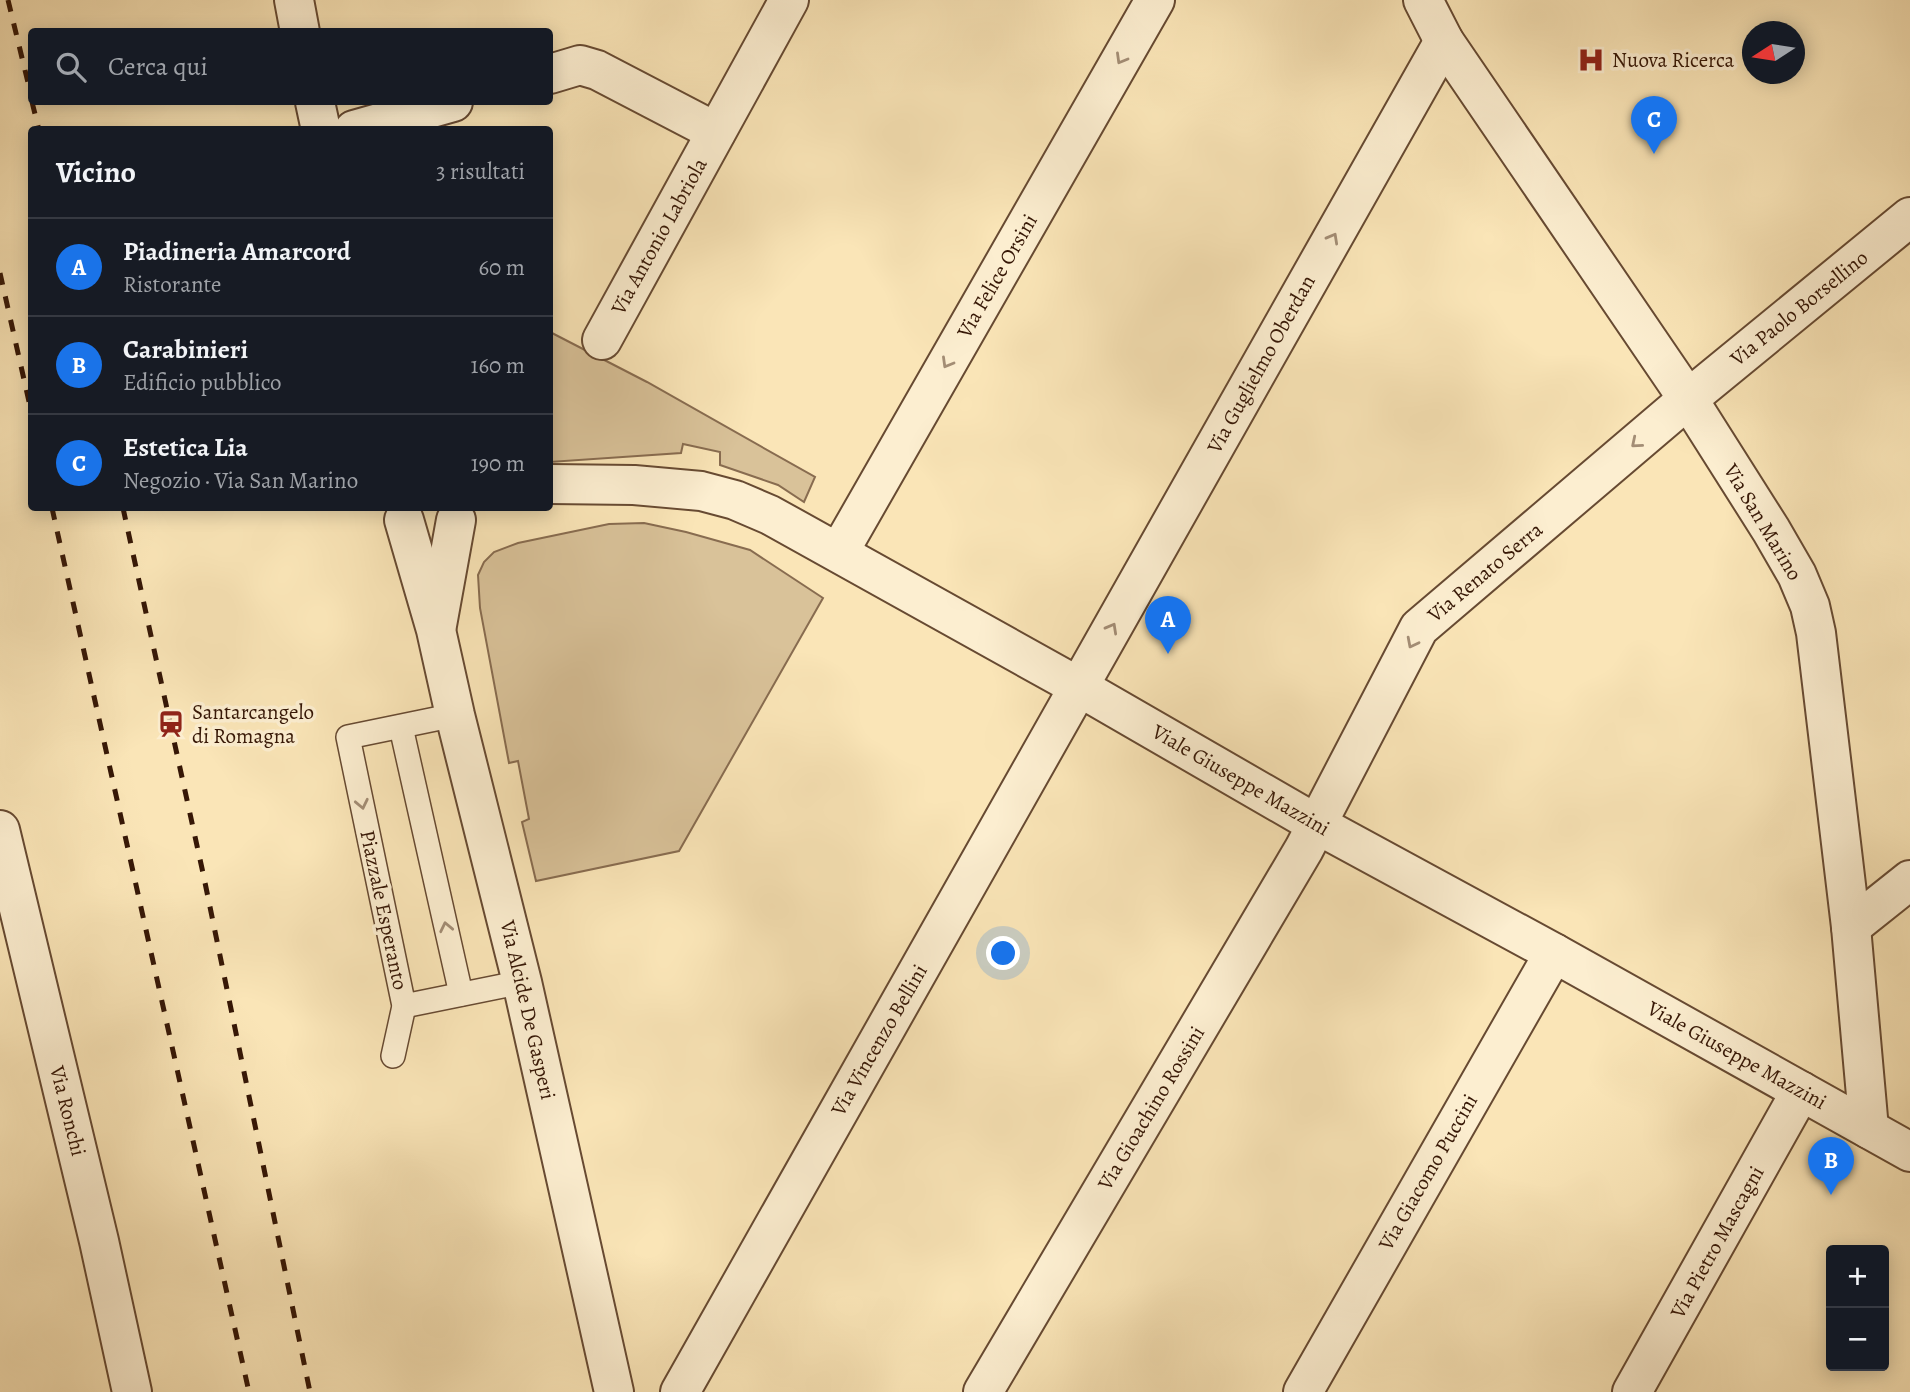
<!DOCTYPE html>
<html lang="it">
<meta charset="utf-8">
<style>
:root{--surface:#171b24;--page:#242831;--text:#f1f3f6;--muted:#9ea1a6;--line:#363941;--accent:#1a73e8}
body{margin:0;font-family:Alegreya,serif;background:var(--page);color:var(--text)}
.controls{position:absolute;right:21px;bottom:21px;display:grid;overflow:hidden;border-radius:7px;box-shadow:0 4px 18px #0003}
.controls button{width:63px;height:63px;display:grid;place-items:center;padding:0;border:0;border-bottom:2px solid var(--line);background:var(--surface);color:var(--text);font:35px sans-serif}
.compass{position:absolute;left:1742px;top:21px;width:63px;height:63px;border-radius:50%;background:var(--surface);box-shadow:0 4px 18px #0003;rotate:258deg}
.you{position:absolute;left:1004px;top:954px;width:24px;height:24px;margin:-18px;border:5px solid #fff;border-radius:50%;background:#1a73e8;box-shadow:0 0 0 10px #1a73e833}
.badge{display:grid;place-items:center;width:46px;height:46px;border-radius:50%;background:var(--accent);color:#fff;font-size:23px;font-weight:700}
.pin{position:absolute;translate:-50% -58px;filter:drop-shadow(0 2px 4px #0008)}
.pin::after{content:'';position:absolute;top:37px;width:24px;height:21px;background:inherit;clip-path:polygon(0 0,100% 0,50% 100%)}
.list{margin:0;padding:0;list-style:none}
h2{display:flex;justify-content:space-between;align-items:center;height:91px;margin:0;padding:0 28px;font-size:30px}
h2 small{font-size:23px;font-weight:400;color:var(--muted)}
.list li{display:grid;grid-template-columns:46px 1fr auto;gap:21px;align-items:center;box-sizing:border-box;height:98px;padding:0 28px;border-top:2px solid var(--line)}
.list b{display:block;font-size:26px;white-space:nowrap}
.list p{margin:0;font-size:23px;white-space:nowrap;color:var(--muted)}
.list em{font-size:23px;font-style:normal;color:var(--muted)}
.icon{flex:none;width:38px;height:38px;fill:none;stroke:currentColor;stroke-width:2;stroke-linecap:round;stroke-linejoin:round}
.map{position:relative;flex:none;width:1910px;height:1392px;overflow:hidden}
.search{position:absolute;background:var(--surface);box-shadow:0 4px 18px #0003;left:28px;top:28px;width:525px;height:77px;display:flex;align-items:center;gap:18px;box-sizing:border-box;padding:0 24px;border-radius:7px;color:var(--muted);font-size:26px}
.panel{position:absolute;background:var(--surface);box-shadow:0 4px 18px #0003;left:28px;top:126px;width:525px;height:385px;border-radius:7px}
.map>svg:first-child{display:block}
.green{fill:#d9c299;stroke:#886c50;stroke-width:2}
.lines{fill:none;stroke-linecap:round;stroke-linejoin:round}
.service-casing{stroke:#674a32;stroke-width:26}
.minor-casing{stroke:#674a32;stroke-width:42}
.tertiary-casing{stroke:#674a32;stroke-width:42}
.service{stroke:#fceed0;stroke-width:23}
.minor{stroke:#fceed0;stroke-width:38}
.tertiary{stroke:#fceed0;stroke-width:38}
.rail{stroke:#361706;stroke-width:5;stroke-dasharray:12 12;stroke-linecap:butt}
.oneway{stroke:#a38d75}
.labels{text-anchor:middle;stroke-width:7;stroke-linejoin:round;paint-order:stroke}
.poi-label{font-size:21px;fill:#361706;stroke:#fceed0;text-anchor:start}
.street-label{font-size:21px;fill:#361706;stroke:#fceed0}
</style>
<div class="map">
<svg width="1910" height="1392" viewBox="0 0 1910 1392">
<rect width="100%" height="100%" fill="#fae5b7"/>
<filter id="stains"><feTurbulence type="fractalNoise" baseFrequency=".00286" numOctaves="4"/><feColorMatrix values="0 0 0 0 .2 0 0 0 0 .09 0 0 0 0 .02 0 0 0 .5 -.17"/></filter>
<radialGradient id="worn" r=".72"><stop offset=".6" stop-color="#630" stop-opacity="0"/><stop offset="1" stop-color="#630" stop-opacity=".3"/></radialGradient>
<g class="green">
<path d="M 550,332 L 647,382 L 815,477 L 804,502 L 778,485 L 720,465 L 720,452 L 683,444 L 681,453 L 550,462 Z"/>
<path d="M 644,523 L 686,532 L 750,550 L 823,598 L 679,851 L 536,881 L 522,822 L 529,819 L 518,761 L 509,763 L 480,608 L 478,575 L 484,562 L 494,552 L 518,543 L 609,524 Z"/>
</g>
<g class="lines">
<defs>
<g id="service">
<path d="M 401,727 L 461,994"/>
<path d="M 404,1006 L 522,982"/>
<path d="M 393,1056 L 404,1006 L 348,737 L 455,715"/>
</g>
<g id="minor">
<path d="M 1423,0 L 1444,41 L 1688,399 L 1771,530 L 1797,575 L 1810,606 L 1816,633 L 1851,927 L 1869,1129"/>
<path d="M 550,74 L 580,65 L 597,70 L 716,132"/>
<path d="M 354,130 L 453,102"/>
<path d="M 602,340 L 789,0"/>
<path d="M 839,552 L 1155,0"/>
<path d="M 0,830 L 99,1241 L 132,1392"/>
<path d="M 1851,927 L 1910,880"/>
<path d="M 680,1392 L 1444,41"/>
<path d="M 983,1392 L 1304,849 L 1419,628 L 1688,399 L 1910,217"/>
<path d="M 1303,1392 L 1554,953"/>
<path d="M 1632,1392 L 1801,1091"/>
</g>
<g id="tertiary">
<path d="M 294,0 L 300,32"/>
<path d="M 315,102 L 321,130"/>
<path d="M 550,484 L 634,485 L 701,491 L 735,500 L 770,515 L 1079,687 L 1318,825 L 1554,953 L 1910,1152"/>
<path d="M 404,520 L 436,630 L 455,715 L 522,982 L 614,1392"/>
<path d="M 437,625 L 456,520"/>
</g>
</defs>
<use href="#service" class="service-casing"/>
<use href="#minor" class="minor-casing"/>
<use href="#tertiary" class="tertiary-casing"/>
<use href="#service" class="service"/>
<use href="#minor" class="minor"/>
<use href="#tertiary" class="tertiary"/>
<g class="rail">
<path d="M 8,0 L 32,99"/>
<path d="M 32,102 L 39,130"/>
<path d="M 0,273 L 32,415"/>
<path d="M 52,508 L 249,1392"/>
<path d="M 123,508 L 203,873 L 310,1392"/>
</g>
</g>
<defs><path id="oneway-chevron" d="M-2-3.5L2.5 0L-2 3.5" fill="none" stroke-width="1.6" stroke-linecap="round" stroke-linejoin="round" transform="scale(1.75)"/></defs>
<g class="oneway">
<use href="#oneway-chevron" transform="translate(1121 59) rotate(120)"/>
<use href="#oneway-chevron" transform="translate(1333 238) rotate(-61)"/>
<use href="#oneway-chevron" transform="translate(947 363) rotate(120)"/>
<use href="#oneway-chevron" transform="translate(1636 443) rotate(140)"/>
<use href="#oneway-chevron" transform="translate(1112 628) rotate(-61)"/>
<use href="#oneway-chevron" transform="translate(1412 643) rotate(117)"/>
<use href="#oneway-chevron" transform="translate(362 804) rotate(78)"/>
<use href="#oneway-chevron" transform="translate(446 927) rotate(-102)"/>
</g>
<defs>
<symbol id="hospital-bare" viewBox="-9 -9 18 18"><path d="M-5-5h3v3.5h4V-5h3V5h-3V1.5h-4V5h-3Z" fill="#8f2418" stroke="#fceed0" stroke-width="2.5" paint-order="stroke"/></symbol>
<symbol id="station-bare" viewBox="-9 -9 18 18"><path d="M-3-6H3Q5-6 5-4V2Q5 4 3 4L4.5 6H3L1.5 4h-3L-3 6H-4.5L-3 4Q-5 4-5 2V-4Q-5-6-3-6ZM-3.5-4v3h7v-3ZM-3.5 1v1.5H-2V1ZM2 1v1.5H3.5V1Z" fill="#8f2418" stroke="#fceed0" stroke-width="2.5" paint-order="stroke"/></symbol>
</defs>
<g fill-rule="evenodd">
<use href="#hospital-bare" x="1572" y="41" width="38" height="38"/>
<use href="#station-bare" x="152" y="705" width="38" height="38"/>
</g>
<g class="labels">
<g class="poi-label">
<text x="1612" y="67">Nuova Ricerca</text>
<text x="192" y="719">Santarcangelo<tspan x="192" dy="24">di Romagna</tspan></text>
</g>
<g class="street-label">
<text transform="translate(659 236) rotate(-61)" y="7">Via Antonio Labriola</text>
<text transform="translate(997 276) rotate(-60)" y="7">Via Felice Orsini</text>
<text transform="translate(1799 308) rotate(-39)" y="7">Via Paolo Borsellino</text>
<text transform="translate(1261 364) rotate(-61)" y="7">Via Guglielmo Oberdan</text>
<text transform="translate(1763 522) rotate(59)" y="7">Via San Marino</text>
<text transform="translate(1485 572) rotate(-40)" y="7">Via Renato Serra</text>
<text transform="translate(1241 780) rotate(30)" y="7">Viale Giuseppe Mazzini</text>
<text transform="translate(384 910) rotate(78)" y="7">Piazzale Esperanto</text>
<text transform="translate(528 1010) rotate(77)" y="7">Via Alcide De Gasperi</text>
<text transform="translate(879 1040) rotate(-60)" y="7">Via Vincenzo Bellini</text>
<text transform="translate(1737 1055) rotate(29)" y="7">Viale Giuseppe Mazzini</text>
<text transform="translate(1151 1108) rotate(-59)" y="7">Via Gioachino Rossini</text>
<text transform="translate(68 1111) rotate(76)" y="7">Via Ronchi</text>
<text transform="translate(1428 1172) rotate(-60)" y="7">Via Giacomo Puccini</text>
<text transform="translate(1717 1242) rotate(-61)" y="7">Via Pietro Mascagni</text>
</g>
</g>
<rect width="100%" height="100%" filter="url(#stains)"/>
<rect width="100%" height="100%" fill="url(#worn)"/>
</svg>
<div class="controls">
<button>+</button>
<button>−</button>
</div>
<svg class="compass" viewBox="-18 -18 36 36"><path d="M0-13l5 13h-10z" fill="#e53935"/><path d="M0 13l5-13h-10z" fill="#9ea1a6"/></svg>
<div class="you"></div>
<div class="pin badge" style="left:1168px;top:654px">A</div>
<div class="pin badge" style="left:1831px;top:1195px">B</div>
<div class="pin badge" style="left:1654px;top:154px">C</div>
<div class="search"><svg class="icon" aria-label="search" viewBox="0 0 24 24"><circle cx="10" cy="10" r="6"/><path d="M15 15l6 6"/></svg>Cerca qui</div>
<section class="panel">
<h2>Vicino<small>3 risultati</small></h2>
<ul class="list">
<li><span class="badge">A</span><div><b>Piadineria Amarcord</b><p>Ristorante</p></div><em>60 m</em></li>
<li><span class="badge">B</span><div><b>Carabinieri</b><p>Edificio pubblico</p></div><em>160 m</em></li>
<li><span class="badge">C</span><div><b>Estetica Lia</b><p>Negozio · Via San Marino</p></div><em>190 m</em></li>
</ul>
</section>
</div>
